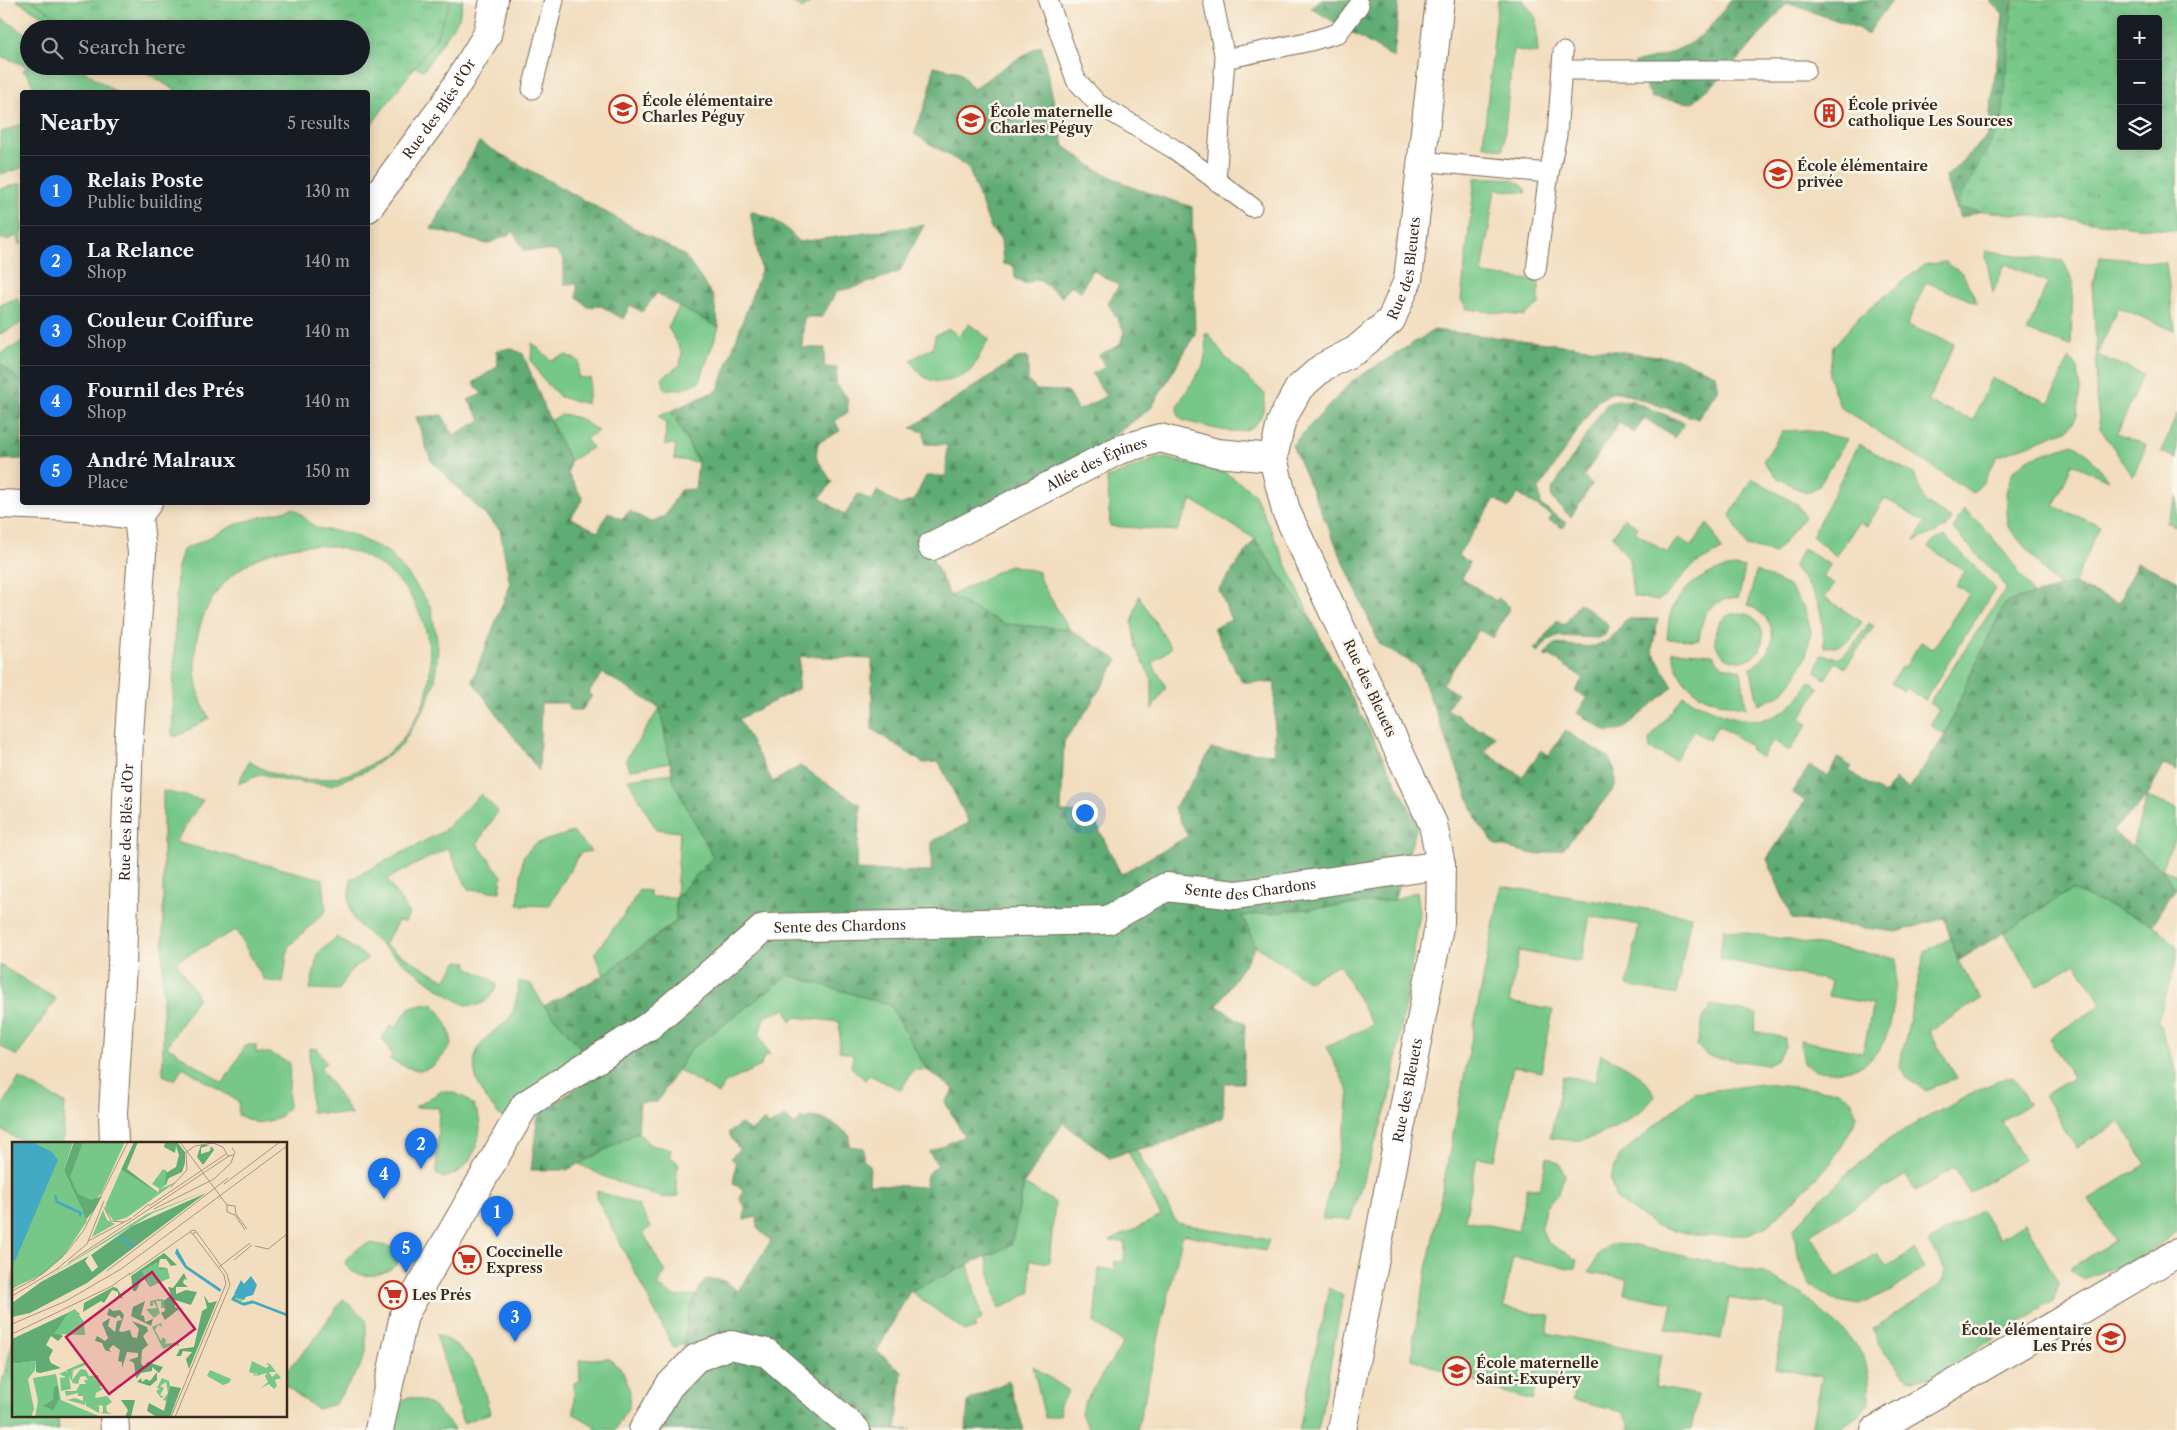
<!DOCTYPE html>
<meta charset="utf-8">
<style>
:root{--surface:#171b24;--page:#242831;--text:#f1f3f6;--muted:#9ea1a6;--line:#363941;--accent:#1a73e8}
body{margin:0;font-family:"Libre Caslon Text",serif;background:var(--page);color:var(--text)}
.controls{position:absolute;right:15px;top:15px;display:grid;overflow:hidden;border-radius:5px;box-shadow:0 2px 12px #0003}
.controls button{width:45px;height:45px;display:grid;place-items:center;padding:0;border:0;border-bottom:1px solid var(--line);background:var(--surface);color:var(--text);font:25px sans-serif}
.you{position:absolute;left:1084px;top:812px;width:18px;height:18px;margin:-12px;border:4px solid #fff;border-radius:50%;background:#1a73e8;box-shadow:0 0 0 8px #1a73e833}
.badge{display:grid;place-items:center;width:32px;height:32px;border-radius:50%;background:var(--accent);color:#fff;font-size:16px;font-weight:700}
.pin{position:absolute;translate:-50% -41px;filter:drop-shadow(0 1px 2px #0008)}
.pin::after{content:'';position:absolute;top:26px;width:18px;height:15px;background:inherit;clip-path:polygon(0 0,100% 0,50% 100%)}
.list{margin:0;padding:0;list-style:none}
h2{display:flex;justify-content:space-between;align-items:center;height:65px;margin:0;padding:0 20px;font-size:21px}
h2 small{font-size:16px;font-weight:400;color:var(--muted)}
.list li{display:grid;grid-template-columns:32px 1fr auto;gap:15px;align-items:center;box-sizing:border-box;height:70px;padding:0 20px;border-top:1px solid var(--line)}
.list b{display:block;font-size:19px;white-space:nowrap}
.list p{margin:0;font-size:16px;white-space:nowrap;color:var(--muted)}
.list em{font-size:16px;font-style:normal;color:var(--muted)}
.icon{flex:none;width:28px;height:28px;fill:none;stroke:currentColor;stroke-width:2;stroke-linecap:round;stroke-linejoin:round}
.map{position:relative;flex:none;width:2177px;height:1430px;overflow:hidden}
.search{position:absolute;background:var(--surface);box-shadow:0 2px 12px #0003;left:20px;top:20px;width:350px;height:55px;display:flex;align-items:center;gap:12px;box-sizing:border-box;padding:0 18px;border-radius:28px;color:var(--muted);font-size:19px}
.panel{position:absolute;background:var(--surface);box-shadow:0 2px 12px #0003;left:20px;top:90px;width:350px;height:415px;border-radius:5px}
.map>svg:first-child{display:block}
.grass{fill:#76c788;stroke:#587853}
.forest{fill:url(#forest-firs);stroke:#4e6b49;fill-rule:evenodd}
.park{fill:url(#park-tufts);stroke:#587853;fill-rule:evenodd}
.lines{fill:none;stroke-linecap:round;stroke-linejoin:round}
.lane-casing{stroke:#7b6956;stroke-width:21}
.street-casing{stroke:#7b6956;stroke-width:30}
.lane{stroke:#fff;stroke-width:19}
.street{stroke:#fff;stroke-width:28}
.labels{text-anchor:middle;stroke-width:5;stroke-linejoin:round;paint-order:stroke}
.poi-label{font-size:14px;font-weight:bold;fill:#3b2a1e;stroke:#fbf7ec;text-anchor:start}
.street-label{font-size:14px;fill:#3b2a1e;stroke:#fbf7ec}
.inset-river{fill:none;stroke:#44aac3;stroke-width:2.5}
.inset-road{fill:none;stroke:#a9957e;stroke-width:1}
.view{fill:#c2185b;fill-opacity:0.15;stroke:#c2185b;stroke-width:2.5}
.inset-edge{fill:none;stroke:#3b2a1e;stroke-width:2.5}
</style>
<div class="map">
<svg width="2177" height="1430" viewBox="0 0 2177 1430">
<defs>
<pattern id="forest-firs" width="22" height="20" patternUnits="userSpaceOnUse" patternTransform="scale(1.25)"><rect width="22" height="20" fill="#60ac74"/><path d="M5 1l3.5 6h-7zM16 11l3.5 6h-7z" fill="#508c5f"/></pattern>
<pattern id="park-tufts" width="24" height="20" patternUnits="userSpaceOnUse" patternTransform="scale(1.25)"><rect width="24" height="20" fill="#76c788"/><path d="M3 7l-1-3M5 7V3M7 7l1-3M15 17l-1-3M17 17v-4M19 17l1-3" fill="none" stroke="#62a26f"/></pattern>
</defs>
<rect width="100%" height="100%" fill="#fbf7ec"/>
<filter id="ink" filterUnits="userSpaceOnUse"><feTurbulence type="fractalNoise" baseFrequency=".02" numOctaves="2"/><feDisplacementMap in="SourceGraphic" scale="10" xChannelSelector="R" yChannelSelector="G"/><feConvolveMatrix kernelMatrix="1 2 1 2 8 2 1 2 1" color-interpolation-filters="sRGB"/></filter>
<filter id="wash" filterUnits="userSpaceOnUse"><feTurbulence type="fractalNoise" baseFrequency=".0096" numOctaves="4" result="noise"/><feDisplacementMap in="SourceGraphic" scale="20" xChannelSelector="R" yChannelSelector="G"/><feGaussianBlur stdDeviation="1.12" result="paint"/><feColorMatrix in="noise" values="0 0 0 0 0 0 0 0 0 0 0 0 0 0 0 0 0 1.4 0 .05"/><feComposite in="paint" operator="in"/></filter>
<g filter="url(#wash)">
<rect width="100%" height="100%" fill="#f2ddbe"/>
<g class="grass">
<path d="M 16,0 L 66,0 L 101,29 L 63,29 Z"/>
<path d="M 431,0 L 463,0 L 459,18 L 424,70 L 415,67 Z"/>
<path d="M 790,0 L 813,0 L 802,9 Z"/>
<path d="M 1498,0 L 1523,0 L 1536,18 L 1538,54 L 1513,49 L 1503,150 L 1483,145 Z"/>
<path d="M 0,17 L 29,36 L 29,66 L 77,66 L 116,92 L 36,92 L 27,73 L 23,71 L 27,66 L 0,56 Z"/>
<path d="M 22,124 L 22,168 L 0,174 L 0,133 Z"/>
<path d="M 1475,178 C 1489,178 1523,175 1526,193 L 1495,189 L 1482,274 L 1539,281 L 1539,304 L 1524,316 L 1467,309 L 1461,299 Z"/>
<path d="M 22,183 L 22,244 L 21,245 L 17,236 L 6,240 L 0,238 L 0,189 Z"/>
<path d="M 1985,251 L 2063,261 L 2073,281 L 2071,346 L 2027,331 L 2048,282 L 2005,264 L 1993,293 Z"/>
<path d="M 2100,257 L 2166,263 L 2175,331 L 2118,307 L 2097,355 L 2143,374 L 2117,434 L 2146,446 L 2133,477 L 2100,428 L 2096,397 L 2097,355 L 2092,286 Z"/>
<path d="M 1945,262 L 1963,274 L 1977,303 L 1926,282 L 1907,325 L 1954,344 L 1928,402 L 1973,420 L 1991,378 L 2049,403 L 2069,358 L 2077,368 L 2080,390 L 2077,416 L 2069,429 L 1997,457 L 1983,483 L 1973,493 L 1840,407 L 1829,376 L 1833,347 L 1860,316 L 1924,265 Z"/>
<path d="M 17,298 L 22,306 L 22,323 L 0,334 L 0,305 Z"/>
<path d="M 679,307 L 719,327 L 700,381 L 682,389 L 665,389 L 662,378 L 680,365 L 682,352 L 668,327 Z"/>
<path d="M 969,324 L 989,339 C 982,348 978,361 971,370 C 967,374 961,377 955,379 C 935,386 920,379 911,360 L 933,347 L 935,336 L 949,329 L 959,336 Z"/>
<path d="M 1208,333 L 1224,356 L 1265,394 C 1264,449 1220,429 1184,421 L 1178,416 L 1177,406 L 1203,366 L 1206,351 L 1205,334 Z"/>
<path d="M 22,342 L 22,383 L 0,363 L 0,354 Z"/>
<path d="M 532,343 L 551,360 L 566,355 L 579,361 L 578,377 L 591,379 L 587,404 L 560,397 L 542,378 L 531,360 Z"/>
<path d="M 671,411 L 698,462 L 674,459 L 676,444 L 665,445 L 666,423 L 658,416 Z"/>
<path d="M 563,414 L 581,419 L 598,431 L 586,438 L 592,448 L 570,461 L 550,421 Z"/>
<path d="M 2177,414 L 2177,458 L 2161,452 Z"/>
<path d="M 1806,430 L 1847,439 L 1819,486 L 1806,493 L 1776,477 L 1763,461 L 1783,431 Z"/>
<path d="M 1859,444 L 1914,474 L 1925,502 L 1952,519 L 1946,528 L 1914,541 L 1925,523 L 1885,498 L 1867,526 L 1859,522 L 1836,556 L 1812,536 Z"/>
<path d="M 2073,444 L 2085,451 L 2108,480 L 2072,464 L 2054,506 L 2100,526 L 2074,584 L 2059,588 L 2008,527 L 2006,492 L 2013,471 L 2028,459 Z"/>
<path d="M 1161,457 L 1226,473 L 1254,493 L 1314,625 L 1255,539 L 1192,500 L 1177,531 L 1110,526 L 1107,478 Z"/>
<path d="M 1752,478 L 1797,504 L 1805,516 L 1775,553 L 1746,546 L 1730,515 Z"/>
<path d="M 2177,496 L 2177,527 L 2166,522 Z"/>
<path d="M 294,508 L 316,528 L 351,534 L 388,552 L 411,578 L 431,607 L 438,646 L 435,681 L 425,707 L 401,746 L 368,770 L 331,785 L 282,780 L 262,774 L 238,784 L 249,761 C 296,793 363,782 401,741 C 407,734 412,724 417,716 C 432,693 433,656 426,631 C 391,504 202,523 195,656 C 194,678 198,699 209,718 L 176,737 L 172,735 L 177,570 L 183,550 L 239,523 Z"/>
<path d="M 1964,509 C 1993,534 2013,563 2034,595 L 2006,602 L 1972,671 L 1945,735 L 1930,725 L 1939,710 L 1929,703 L 2006,589 L 2002,581 L 1953,529 Z"/>
<path d="M 1624,518 L 1638,527 L 1635,532 L 1667,553 L 1678,538 L 1691,547 L 1707,524 L 1713,531 L 1722,550 L 1693,565 L 1665,596 L 1657,601 L 1633,596 L 1629,559 L 1613,536 Z"/>
<path d="M 1945,536 L 1995,588 L 1925,700 L 1906,688 L 1903,691 L 1891,683 L 1901,667 L 1904,668 L 1921,642 L 1933,649 L 1969,594 L 1956,585 L 1965,571 L 1928,547 L 1934,540 Z"/>
<path d="M 1803,548 L 1830,565 L 1823,577 L 1834,584 L 1825,598 L 1862,622 C 1849,641 1847,647 1824,647 C 1822,606 1820,599 1794,567 Z"/>
<path d="M 1010,565 L 1039,572 L 1040,580 L 1069,629 L 1004,624 L 950,596 Z"/>
<path d="M 1736,567 L 1745,568 L 1739,597 C 1710,600 1702,612 1699,640 L 1667,639 C 1668,632 1668,622 1670,615 C 1679,587 1708,569 1736,567 Z"/>
<path d="M 1756,571 L 1789,586 L 1805,609 L 1811,632 L 1806,657 L 1792,682 L 1779,696 L 1759,705 L 1750,669 C 1778,650 1782,621 1748,605 Z"/>
<path d="M 1139,596 L 1171,648 L 1152,663 L 1166,687 L 1152,709 L 1152,680 L 1136,648 L 1132,623 Z"/>
<circle cx="1739" cy="637" r="24"/>
<path d="M 1869,623 L 1874,626 L 1845,668 L 1836,662 L 1825,679 L 1816,672 L 1821,655 L 1839,658 L 1852,648 Z"/>
<path d="M 1672,651 L 1712,654 L 1722,666 L 1741,670 L 1746,707 C 1708,703 1680,693 1672,651 Z"/>
<path d="M 1810,681 L 1819,688 L 1800,718 L 1808,724 L 1789,751 L 1773,740 L 1761,758 L 1749,749 L 1751,746 L 1718,725 L 1709,740 L 1694,731 L 1675,760 L 1650,749 L 1649,740 L 1683,696 C 1716,713 1761,736 1794,703 C 1800,697 1805,688 1810,681 Z"/>
<path d="M 660,708 L 670,762 L 630,770 L 626,759 Z"/>
<path d="M 672,773 L 674,783 L 713,857 L 676,897 L 676,921 L 604,975 L 594,954 L 629,908 L 639,890 L 649,891 L 651,897 L 676,897 L 680,832 L 656,829 L 628,779 Z"/>
<path d="M 163,791 L 203,800 L 175,842 L 323,879 L 326,911 L 288,947 L 283,983 L 264,980 L 236,930 L 176,961 L 198,997 L 167,1046 L 223,1083 L 246,1045 L 256,1045 L 256,1053 L 269,1053 L 290,1063 L 288,1107 L 278,1119 L 257,1123 L 238,1115 L 239,1102 L 183,1067 L 175,1080 L 163,1075 Z"/>
<path d="M 481,794 L 498,811 L 477,844 L 502,876 L 500,892 L 468,889 L 448,848 L 387,879 L 409,914 L 405,922 L 398,921 L 384,945 L 445,980 L 458,961 L 468,962 L 467,967 L 492,980 L 497,985 C 491,999 482,1008 466,1005 C 453,1002 358,930 354,919 C 347,905 349,894 351,879 L 442,832 Z"/>
<path d="M 2147,797 L 2177,809 L 2177,832 L 2162,869 L 2177,875 L 2177,890 L 2162,869 L 2132,846 Z"/>
<path d="M 573,832 L 591,851 L 580,853 L 549,906 L 518,905 L 523,857 L 534,844 Z"/>
<path d="M 1501,886 L 1691,916 L 1676,995 L 1627,985 L 1639,925 L 1590,916 L 1581,962 L 1519,951 L 1509,1002 L 1553,1010 L 1541,1072 L 1513,1066 L 1494,1160 L 1477,1157 L 1465,1220 L 1518,1231 L 1527,1187 L 1540,1189 L 1547,1157 L 1560,1164 L 1565,1175 L 1558,1194 L 1545,1208 L 1541,1227 L 1547,1242 L 1577,1260 L 1575,1269 L 1513,1257 L 1503,1307 L 1550,1316 L 1547,1333 L 1661,1355 L 1655,1387 L 1698,1395 L 1691,1430 L 1626,1430 L 1630,1427 L 1622,1412 L 1572,1400 L 1574,1391 L 1537,1381 L 1532,1400 L 1494,1389 L 1412,1359 L 1413,1341 Z"/>
<path d="M 2071,890 L 2153,924 L 2177,947 L 2177,959 L 2158,1020 L 2177,1073 L 2177,1232 L 2142,1257 L 2083,1279 L 2070,1268 L 2115,1241 L 2089,1199 L 2146,1164 L 2120,1122 L 2076,1148 L 2044,1095 L 2073,1078 L 2049,1038 L 2102,1005 L 2076,963 L 2037,986 L 2004,932 Z"/>
<path d="M 1417,891 L 1420,913 L 1390,1097 L 1350,1220 L 1322,1219 L 1346,1122 L 1349,1092 L 1326,1047 L 1373,1025 L 1339,964 L 1308,981 L 1256,946 L 1242,916 L 1394,900 Z"/>
<path d="M 1723,929 L 1897,958 C 1894,992 1897,1041 1866,1063 C 1861,1067 1851,1069 1844,1070 C 1831,1074 1815,1072 1804,1064 L 1800,1040 L 1863,1053 L 1873,1004 L 1828,996 L 1831,981 L 1720,959 Z"/>
<path d="M 337,937 L 368,958 L 350,971 L 339,990 L 310,989 L 318,953 Z"/>
<path d="M 1951,938 L 1958,961 L 1981,999 L 1929,1031 L 1957,1078 L 1926,1090 L 1910,1081 L 1899,1066 L 1925,951 Z"/>
<path d="M 0,965 L 56,999 L 17,1056 L 0,1046 Z"/>
<path d="M 789,975 L 890,1005 L 927,1070 L 913,1070 L 901,1090 L 869,1075 L 865,1080 L 851,1067 L 853,1055 L 839,1051 L 840,1022 L 796,1017 L 791,1022 L 786,1009 L 764,1017 L 759,1035 L 770,1055 L 764,1056 L 761,1066 L 723,1084 L 719,1094 L 677,1069 L 691,1049 Z"/>
<path d="M 519,981 L 531,984 L 544,1006 L 594,1063 L 503,1119 C 482,1097 460,1065 486,1038 C 493,1031 503,1026 509,1018 C 517,1008 517,992 519,981 Z"/>
<path d="M 432,1003 C 443,1016 450,1026 452,1044 C 429,1075 423,1076 389,1059 L 393,1056 L 382,1037 L 391,1025 L 395,1028 L 409,1008 Z"/>
<path d="M 1711,1005 L 1757,1014 L 1754,1031 L 1785,1038 L 1785,1047 L 1777,1060 L 1767,1065 L 1707,1056 L 1697,1046 L 1703,1019 Z"/>
<path d="M 309,1048 L 318,1049 L 326,1063 L 320,1067 L 352,1115 L 311,1112 Z"/>
<path d="M 1601,1054 C 1621,1064 1645,1074 1655,1096 C 1643,1114 1607,1134 1586,1139 C 1575,1142 1561,1139 1550,1138 L 1563,1076 L 1595,1082 Z"/>
<path d="M 2013,1076 L 2029,1104 L 2001,1121 L 2024,1159 L 1970,1193 L 1954,1168 L 1916,1191 L 1906,1175 L 1810,1234 L 1837,1278 L 1877,1254 L 1886,1267 L 1914,1250 L 1924,1268 L 1892,1291 L 1858,1305 L 1834,1300 L 1810,1285 L 1799,1260 L 1793,1230 C 1813,1205 1847,1173 1872,1152 C 1895,1133 1924,1119 1951,1105 C 1971,1094 1991,1082 2013,1076 Z"/>
<path d="M 19,1078 L 65,1103 L 63,1144 L 26,1144 L 0,1129 L 0,1110 Z"/>
<path d="M 1761,1084 L 1838,1091 L 1851,1099 L 1856,1115 L 1853,1126 L 1830,1164 L 1768,1226 L 1745,1235 L 1700,1236 L 1656,1226 L 1616,1199 L 1610,1179 L 1620,1155 L 1694,1093 Z"/>
<path d="M 442,1091 C 477,1094 487,1119 475,1150 C 471,1158 466,1167 458,1172 C 454,1174 448,1176 444,1178 L 436,1174 L 439,1108 L 415,1107 Z"/>
<path d="M 638,1132 L 650,1145 L 671,1149 L 670,1156 L 678,1163 L 676,1183 L 678,1196 L 662,1198 L 607,1178 L 579,1164 Z"/>
<path d="M 1136,1149 L 1177,1223 L 1269,1240 L 1265,1251 L 1183,1234 L 1137,1430 L 1090,1430 L 1081,1414 L 1085,1401 L 1123,1343 L 1094,1323 L 1099,1269 L 1116,1270 L 1114,1262 L 1124,1261 L 1125,1242 L 1110,1241 L 1161,1216 L 1128,1151 Z"/>
<path d="M 1024,1184 L 1055,1202 L 1049,1263 L 1030,1260 L 1031,1292 L 999,1309 L 986,1257 L 1011,1245 Z"/>
<path d="M 597,1191 L 638,1205 L 651,1227 L 643,1232 L 662,1268 L 666,1271 L 657,1286 L 676,1297 L 696,1295 L 688,1314 L 685,1344 L 673,1347 L 597,1198 Z"/>
<path d="M 1981,1210 L 1999,1239 L 2025,1222 L 2058,1283 L 2055,1300 L 1932,1378 L 1907,1379 L 1879,1344 L 1873,1329 L 1940,1285 L 1946,1272 L 1929,1241 Z"/>
<path d="M 370,1243 L 392,1247 L 398,1250 L 401,1258 C 392,1276 355,1284 345,1263 C 350,1251 359,1247 370,1243 Z"/>
<path d="M 1610,1244 L 1631,1245 L 1764,1273 L 1803,1295 L 1847,1334 L 1864,1357 L 1869,1378 L 1869,1403 L 1860,1414 L 1837,1430 L 1812,1430 L 1822,1377 L 1775,1368 L 1786,1309 L 1729,1298 L 1721,1339 L 1666,1329 L 1672,1303 L 1624,1294 L 1627,1279 L 1589,1272 L 1598,1255 Z"/>
<path d="M 968,1265 L 982,1319 L 974,1324 L 976,1328 L 965,1331 L 910,1291 Z"/>
<path d="M 14,1271 L 14,1319 L 9,1307 Z"/>
<path d="M 1329,1288 L 1343,1296 L 1318,1430 L 1299,1430 Z"/>
<path d="M 343,1299 L 366,1319 L 366,1352 L 359,1369 L 335,1404 L 317,1409 L 286,1386 L 286,1371 L 309,1346 Z"/>
<path d="M 436,1334 C 475,1350 480,1375 490,1413 L 463,1423 Z"/>
<path d="M 14,1337 L 14,1416 L 58,1416 L 59,1430 L 0,1430 L 0,1390 Z"/>
<path d="M 608,1358 L 622,1370 L 630,1391 L 629,1406 L 615,1430 L 593,1430 L 595,1426 L 574,1414 L 574,1383 L 580,1380 L 579,1360 Z"/>
<path d="M 1033,1366 L 1069,1391 L 1059,1405 L 1061,1414 L 1045,1418 Z"/>
<path d="M 408,1397 C 432,1400 440,1413 455,1430 L 393,1430 L 402,1401 Z"/>
</g>
<g class="forest">
<path d="M 1322,0 L 1399,0 L 1394,58 L 1311,8 Z"/>
<path d="M 1730,0 L 1892,0 L 1867,35 L 1858,28 L 1787,3 L 1730,70 L 1692,103 L 1652,98 L 1634,63 C 1680,52 1705,42 1730,0 Z"/>
<path d="M 1990,0 L 2039,0 L 2021,198 L 1960,218 L 1945,178 L 1987,136 L 2003,15 Z"/>
<path d="M 1041,45 L 1064,146 L 1096,169 L 1134,188 L 1192,207 L 1195,334 L 1152,407 L 1079,462 L 924,540 L 950,596 L 1004,624 L 1069,629 L 1118,660 L 1085,713 L 1064,741 L 1061,812 L 1091,813 L 1121,874 L 1188,836 L 1174,808 L 1196,776 L 1211,749 L 1274,754 L 1275,683 L 1242,682 L 1213,628 L 1231,620 L 1219,589 L 1255,539 L 1314,625 L 1418,824 L 1394,900 L 1242,916 L 1256,946 L 1217,1006 L 1245,1024 L 1243,1083 L 1224,1083 L 1223,1117 L 1164,1144 L 1128,1151 L 1111,1158 L 1063,1123 L 1024,1184 L 1011,1245 L 910,1291 L 877,1351 L 902,1372 L 896,1430 L 912,1430 L 657,1430 L 678,1394 L 688,1314 L 696,1295 L 706,1279 L 723,1280 L 738,1291 L 771,1241 L 757,1228 L 757,1217 L 744,1220 L 745,1206 L 740,1200 L 743,1189 L 733,1184 L 736,1163 L 731,1158 L 739,1149 L 728,1133 L 741,1124 L 751,1131 L 765,1120 L 769,1126 L 785,1117 L 795,1125 L 801,1118 L 805,1120 L 810,1117 C 827,1118 837,1125 850,1136 L 849,1146 L 864,1148 L 863,1160 L 870,1165 L 869,1184 L 925,1187 L 927,1174 L 938,1165 L 929,1152 L 964,1136 L 945,1102 L 954,1089 L 927,1070 L 890,1005 L 789,975 L 691,1049 L 657,1102 L 640,1102 L 638,1132 L 567,1170 L 531,1170 L 538,1113 L 602,1072 L 544,1006 L 604,975 L 676,922 L 676,897 L 713,857 L 674,783 L 660,708 L 603,673 L 588,693 L 592,696 L 582,710 L 570,710 L 568,703 L 541,703 L 539,771 L 472,681 L 510,585 L 500,530 L 431,461 L 416,417 L 442,415 L 454,435 L 481,420 L 468,400 L 482,394 L 473,383 L 498,366 L 496,351 L 510,348 L 523,354 L 550,421 L 570,461 L 568,474 L 583,499 L 571,518 L 598,532 L 608,512 L 621,519 L 630,511 L 650,522 L 665,516 L 680,490 L 695,489 L 698,462 L 671,411 L 718,390 L 761,270 L 750,211 C 773,218 783,223 799,242 L 924,225 L 899,272 L 856,287 L 837,291 L 822,317 L 804,317 L 802,348 L 825,348 L 824,367 L 837,368 L 836,384 L 847,397 L 848,412 L 835,421 L 840,431 L 818,443 L 816,457 L 832,482 L 820,498 L 845,515 L 858,494 L 872,501 L 877,491 L 900,505 L 914,500 L 926,476 L 946,476 L 947,445 L 925,444 L 924,432 L 911,428 L 1017,358 L 1028,357 L 1028,381 L 1037,390 L 1067,391 L 1078,411 L 1106,396 L 1092,374 L 1105,367 L 1099,355 L 1120,345 L 1124,331 L 1108,303 L 1119,285 L 1092,270 L 1081,291 L 1070,285 L 1062,297 L 1038,279 L 1024,284 L 1015,278 L 1014,266 L 1003,264 L 1001,240 L 991,229 L 968,167 L 914,134 L 929,94 L 934,66 L 960,72 L 973,89 L 1009,64 ZM 800,656 L 872,659 L 872,729 L 923,763 L 939,762 L 969,823 L 932,841 L 931,872 L 856,870 L 861,805 L 800,766 L 773,782 L 739,719 L 798,689 Z"/>
<path d="M 479,142 L 685,256 L 713,296 L 719,327 L 679,307 L 657,293 L 642,312 L 630,305 L 623,319 L 601,306 L 588,307 L 577,297 L 577,284 L 564,284 L 564,260 L 555,251 L 524,250 L 514,232 L 487,244 L 431,229 Z"/>
<path d="M 1434,330 L 1676,358 L 1715,374 L 1718,389 L 1698,419 L 1619,392 L 1611,393 L 1597,401 L 1539,489 L 1541,505 L 1566,523 L 1563,528 L 1549,520 L 1552,516 L 1518,494 L 1508,508 L 1495,499 L 1458,555 L 1470,563 L 1462,578 L 1496,601 L 1498,598 L 1510,607 L 1493,638 L 1479,630 L 1443,684 L 1457,694 L 1447,709 L 1480,730 L 1481,728 L 1495,736 L 1485,752 L 1523,777 L 1541,750 L 1549,755 L 1565,731 L 1608,757 L 1615,770 L 1615,788 L 1563,849 L 1537,855 L 1496,845 L 1478,823 L 1418,666 L 1380,645 L 1292,445 L 1352,381 Z"/>
<path d="M 0,363 L 22,383 L 22,459 L 0,460 Z"/>
<path d="M 1617,400 L 1632,401 L 1685,423 L 1674,438 L 1645,418 L 1634,433 L 1619,423 L 1583,477 L 1592,484 L 1571,517 L 1552,499 L 1551,491 L 1601,412 L 1607,404 Z"/>
<path d="M 2137,562 L 2177,580 L 2177,771 L 2163,765 L 2147,797 L 2112,831 L 2162,869 L 2175,889 L 2153,924 L 2071,890 L 1958,961 L 1944,918 L 1897,932 L 1792,919 L 1767,859 L 1805,801 L 1792,792 L 1810,765 L 1827,776 L 1838,758 L 1852,767 L 1849,771 L 1884,794 L 1895,779 L 1909,789 L 1945,735 L 1972,671 L 2006,602 L 2074,584 L 2119,603 Z"/>
<path d="M 1579,603 L 1605,621 L 1608,627 L 1605,635 L 1599,638 L 1557,636 L 1548,640 L 1538,652 L 1533,649 L 1536,646 L 1538,647 L 1557,620 L 1565,625 Z"/>
<path d="M 1626,619 L 1658,619 L 1652,650 L 1673,687 L 1623,729 L 1608,732 L 1577,713 L 1587,698 L 1575,691 L 1583,678 L 1549,655 L 1547,658 L 1544,656 L 1554,644 C 1593,646 1602,655 1626,619 Z"/>
<path d="M 1008,1381 L 1024,1430 L 966,1430 L 968,1401 Z"/>
</g>
<g class="park">
<path d="M 31,0 L 451,0 L 435,40 L 368,129 L 368,92 L 178,92 L 136,66 L 361,66 L 361,29 L 77,29 Z"/>
<path d="M 2013,0 L 2177,0 L 2177,231 L 1955,208 L 2002,123 ZM 2121,19 L 2158,19 L 2158,146 L 2121,146 Z"/>
</g>
</g>
<g filter="url(#ink)">
<g class="lines">
<defs>
<g id="lane">
<path d="M 1048,0 L 1076,80 L 1098,104 L 1174,149 L 1252,207"/>
<path d="M 1213,0 L 1225,59 L 1216,181"/>
<path d="M 1225,59 L 1311,41 L 1338,33 L 1359,5"/>
<path d="M 1562,70 L 1806,70"/>
<path d="M 532,89 L 554,0"/>
<path d="M 1420,161 L 1549,173 L 1557,135 L 1563,52"/>
<path d="M 1536,270 L 1549,173"/>
</g>
<g id="street">
<path id="s1" d="M 368,208 L 445,104 L 487,35 L 494,0"/>
<path d="M 0,504 L 76,507 L 138,516"/>
<path id="s2" d="M 932,546 L 1119,450 L 1160,438 L 1217,453 L 1273,458"/>
<path id="s3" d="M 114,1144 L 113,1113 L 122,966 L 129,734 L 142,553 L 138,516 L 148,502"/>
<path d="M 114,1416 L 115,1430"/>
<path id="s4" d="M 379,1430 L 404,1315 L 525,1105 L 649,1026 L 764,928 L 1108,920 L 1166,887 L 1236,895 L 1441,865"/>
<path d="M 643,1430 L 669,1386 L 696,1358 L 731,1345 L 767,1353 L 856,1430"/>
<path id="s5" d="M 1342,1430 L 1440,922 L 1441,865 L 1433,824 L 1286,511 L 1273,458 L 1281,423 L 1288,408 L 1299,388 L 1323,367 L 1356,350 L 1391,320 L 1408,280 L 1440,0"/>
<path d="M 1875,1430 L 2177,1253"/>
</g>
</defs>
<use href="#lane" class="lane-casing"/>
<use href="#street" class="street-casing"/>
<use href="#lane" class="lane"/>
<use href="#street" class="street"/>
</g>
</g>
<defs>
<symbol id="school-ring" viewBox="-11 -11 22 22"><circle r="9.5" fill="#fbf7ec" stroke="#c8321e" stroke-width="1.5"/><path d="M0-5L7-2L0 1L-7-2ZM-4 1L0 2.5L4 1V4Q0 6-4 4Z" fill="#c8321e"/></symbol>
<symbol id="building-ring" viewBox="-11 -11 22 22"><circle r="9.5" fill="#fbf7ec" stroke="#c8321e" stroke-width="1.5"/><path d="M-4-6H4V6H1V3H-1V6H-4ZM-2.5-4.3h1.7v1.8h-1.7ZM.8-4.3h1.7v1.8H.8ZM-2.5-1h1.7V.8h-1.7ZM.8-1h1.7V.8H.8Z" fill="#c8321e"/></symbol>
<symbol id="supermarket-ring" viewBox="-11 -11 22 22"><circle r="9.5" fill="#fbf7ec" stroke="#c8321e" stroke-width="1.5"/><path d="M-6-5.5h2.5l.6 2H6L4.5 2H-2.5L-4.4-4H-6ZM-1.5 3.2a1.3 1.3 0 1 0 .1 0ZM3 3.2a1.3 1.3 0 1 0 .1 0Z" fill="#c8321e"/></symbol>
</defs>
<g fill-rule="evenodd">
<use href="#school-ring" x="607" y="93" width="32" height="32"/>
<use href="#building-ring" x="1813" y="97" width="32" height="32"/>
<use href="#school-ring" x="955" y="104" width="32" height="32"/>
<use href="#school-ring" x="1762" y="158" width="32" height="32"/>
<use href="#supermarket-ring" x="451" y="1244" width="32" height="32"/>
<use href="#supermarket-ring" x="377" y="1279" width="32" height="32"/>
<use href="#school-ring" x="2095" y="1322" width="32" height="32"/>
<use href="#school-ring" x="1441" y="1355" width="32" height="32"/>
</g>
<g class="labels">
<g class="poi-label">
<text x="642" y="106">École élémentaire<tspan x="642" dy="16">Charles Péguy</tspan></text>
<text x="1848" y="110">École privée<tspan x="1848" dy="16">catholique Les Sources</tspan></text>
<text x="990" y="117">École maternelle<tspan x="990" dy="16">Charles Péguy</tspan></text>
<text x="1797" y="171">École élémentaire<tspan x="1797" dy="16">privée</tspan></text>
<text x="486" y="1257">Coccinelle<tspan x="486" dy="16">Express</tspan></text>
<text x="412" y="1300">Les Prés</text>
<text x="2092" y="1335" text-anchor="end">École élémentaire<tspan x="2092" dy="16">Les Prés</tspan></text>
<text x="1476" y="1368">École maternelle<tspan x="1476" dy="16">Saint-Exupéry</tspan></text>
</g>
<g class="street-label">
<text dy="5" stroke="none"><textPath href="#s1" startOffset="122">Rue des Blés d'Or</textPath></text>
<text dy="5" stroke="none"><textPath href="#s5" startOffset="1261">Rue des Bleuets</textPath></text>
<text dy="5" stroke="none"><textPath href="#s2" startOffset="184">Allée des Épines</textPath></text>
<text transform="translate(1370 688) rotate(65)" y="5">Rue des Bleuets</text>
<text dy="5" stroke="none"><textPath href="#s3" startOffset="322">Rue des Blés d'Or</textPath></text>
<text dy="5" stroke="none"><textPath href="#s4" startOffset="1154">Sente des Chardons</textPath></text>
<text dy="5" stroke="none"><textPath href="#s4" startOffset="734">Sente des Chardons</textPath></text>
<text dy="5" stroke="none"><textPath href="#s5" startOffset="346">Rue des Bleuets</textPath></text>
</g>
</g>
<g transform="translate(12 1142)">
<rect width="275" height="275" fill="#f2ddbe"/>
<path d="M 62,0 L 113,0 L 89,52 L 70,69 L 52,29 ZM 151,27 L 155,29 L 155,42 L 148,47 L 140,42 ZM 109,28 L 147,51 L 146,48 L 164,40 L 114,76 L 102,79 L 93,68 L 94,62 ZM 197,48 L 141,71 L 31,138 L 135,72 ZM 91,68 L 95,78 L 103,82 L 80,95 ZM 222,153 L 234,156 L 230,159 L 223,156 L 231,161 L 240,158 L 275,173 L 242,161 L 232,164 L 219,158 ZM 147,157 L 153,158 L 153,166 L 149,166 L 149,159 L 144,159 L 148,171 L 142,176 L 134,167 L 145,166 L 141,159 L 141,164 L 138,164 L 138,159 ZM 149,181 L 150,185 L 146,183 L 143,188 L 149,199 L 151,195 L 154,198 L 153,202 L 167,200 L 167,204 L 161,203 L 151,207 L 140,185 ZM 240,219 L 254,226 L 257,224 L 254,221 L 258,222 L 264,230 L 257,230 L 260,235 L 265,231 L 269,236 L 263,238 L 265,244 L 262,247 L 257,242 L 249,246 L 256,240 L 253,234 L 255,231 L 244,234 L 245,232 L 243,230 L 244,233 L 240,235 L 243,232 L 237,230 ZM 73,220 L 74,223 L 61,228 L 60,238 L 69,227 L 74,228 L 77,234 L 86,233 L 87,236 L 79,238 L 86,237 L 90,244 L 87,245 L 91,247 L 84,251 L 83,256 L 95,254 L 100,260 L 94,264 L 95,270 L 100,272 L 88,271 L 91,270 L 91,264 L 87,263 L 87,271 L 74,264 L 74,259 L 73,263 L 55,258 L 63,256 L 71,259 L 71,254 L 66,254 L 66,251 L 54,254 L 53,249 L 64,249 L 68,242 L 74,242 L 72,238 L 76,238 L 73,234 L 68,235 L 66,242 L 61,241 L 57,234 L 59,247 L 49,249 L 48,236 L 54,235 L 47,232 L 53,229 L 56,231 L 54,228 ZM 198,228 L 219,237 L 217,241 L 211,243 L 195,234 ZM 44,232 L 49,258 L 89,275 L 23,275 L 26,259 L 21,236 ZM 150,236 L 157,239 L 158,244 L 155,259 L 151,258 L 156,251 L 154,240 L 148,244 L 152,246 L 148,253 L 152,255 L 149,256 L 144,249 L 148,247 L 145,246 Z" fill="#76c788"/>
<path d="M 62,0 L 71,0 L 58,35 L 62,44 L 66,52 L 79,58 L 90,54 L 83,67 L 29,130 L 0,147 L 0,143 L 71,69 L 52,28 ZM 122,0 L 126,0 L 115,27 L 148,52 L 109,28 ZM 153,0 L 165,0 L 173,10 L 173,21 L 170,30 L 157,36 L 153,43 L 154,31 L 164,25 L 167,13 L 164,4 L 163,11 L 152,5 ZM 189,3 L 198,3 L 189,6 L 189,12 L 198,9 L 199,4 L 202,8 L 191,23 L 185,15 ZM 194,51 L 75,141 L 18,171 L 0,175 L 0,161 L 29,140 L 77,114 L 73,119 L 80,130 L 86,125 L 79,113 L 120,84 ZM 152,111 L 165,123 L 159,124 L 154,117 L 148,117 L 146,125 L 155,126 L 156,129 L 138,145 L 131,135 L 124,149 L 121,149 L 119,134 ZM 172,131 L 175,138 L 172,137 L 171,141 L 176,145 L 164,145 L 164,152 L 174,148 L 185,150 L 179,163 L 163,158 L 163,165 L 167,167 L 153,178 L 149,171 L 153,169 L 152,159 L 159,153 L 156,145 L 161,146 ZM 101,145 L 105,146 L 111,156 L 106,156 L 106,150 L 100,148 L 92,161 L 89,159 L 71,170 L 72,161 ZM 192,153 L 197,161 L 205,159 L 177,227 L 174,217 L 180,210 L 171,209 L 169,214 L 164,214 L 168,207 L 182,205 L 190,169 L 195,166 ZM 133,159 L 129,173 L 132,174 L 133,180 L 141,177 L 139,184 L 119,174 L 121,165 ZM 97,166 L 101,169 L 108,168 L 112,173 L 107,189 L 110,190 L 118,188 L 120,195 L 125,196 L 127,187 L 120,179 L 135,185 L 136,189 L 131,194 L 136,203 L 130,208 L 129,222 L 133,225 L 135,220 L 151,225 L 147,231 L 140,225 L 140,229 L 129,231 L 124,237 L 122,221 L 117,218 L 126,215 L 126,211 L 115,210 L 110,226 L 110,220 L 106,219 L 108,208 L 101,203 L 97,207 L 99,210 L 93,208 L 90,201 L 83,199 L 85,194 L 93,199 L 96,196 L 90,181 L 98,176 L 96,184 L 103,190 L 105,179 L 110,178 L 107,173 L 103,176 L 95,173 ZM 62,168 L 68,172 L 52,178 L 45,190 L 51,194 L 46,199 L 39,194 L 34,203 L 41,208 L 37,216 L 39,221 L 49,226 L 28,231 L 24,230 L 24,219 L 0,222 L 0,197 ZM 145,230 L 145,238 L 138,244 L 125,240 L 129,236 L 130,240 L 134,237 L 138,239 ZM 46,244 L 47,257 L 41,268 L 31,264 L 41,258 L 42,245 ZM 158,244 L 169,246 L 158,275 L 145,275 L 135,269 L 137,261 L 152,269 ZM 109,258 L 123,258 L 119,275 L 113,275 L 116,268 Z" fill="#60ac74"/>
<path d="M 0,0 L 61,0 L 52,28 L 75,79 L 51,115 L 30,133 L 0,146 ZM 145,120 L 148,128 L 155,126 L 158,136 L 138,145 L 130,129 ZM 63,167 L 72,180 L 73,193 L 42,192 L 56,171 Z" fill="#76c788"/>
<path d="M 24,219 L 23,228 L 16,237 L 22,267 L 19,275 L 6,275 L 0,272 L 0,222 Z" fill="#76c788"/>
<path d="M 0,0 L 20,0 L 40,10 L 46,18 L 3,119 L 0,118 ZM 165,106 L 175,124 L 209,147 L 208,150 L 173,126 L 163,111 ZM 239,134 L 245,143 L 241,153 L 230,156 L 222,152 L 229,138 L 232,142 Z" fill="#44aac3"/>
<path class="inset-river" d="M 43,53 L 45,60 L 69,71 L 68,74M 106,95 L 122,104M 233,156 L 223,154 L 221,157 L 231,162 L 241,160 L 275,173"/>
<path class="inset-road" d="M 168,0 L 215,63M 212,42 L 268,0M 159,45 L 175,28 L 174,10 L 183,4 L 201,1 L 211,5 L 216,14 L 221,13M 137,64 L 214,12M 92,65 L 99,79 L 112,80M 142,67 L 202,37 L 219,21 L 223,10 L 220,6M 121,75 L 137,62M 233,88 L 223,73 L 215,70 L 215,63 L 223,64 L 224,72 L 235,87M 76,99 L 120,76M 243,104 L 256,107 L 275,92M 222,118 L 240,103M 56,121 L 217,14M 207,125 L 238,101M 45,127 L 75,102 L 92,59M 95,129 L 216,36M 117,133 L 178,90M 21,139 L 54,111 L 72,88 L 116,0M 0,149 L 23,137M 0,154 L 47,126M 0,182 L 54,159 L 109,127 L 275,4M 0,192 L 100,144 L 118,131M 159,275 L 214,142 L 212,133 L 181,92M 163,275 L 218,143 L 215,132 L 183,88 L 178,89 L 180,92 L 184,90"/>
<path class="view" d="M 140,130 L 183,187 L 97,252 L 54,195 Z"/>
<rect width="275" height="275" class="inset-edge"/>
</g>
</svg>
<div class="controls">
<button>+</button>
<button>−</button>
<button><svg class="icon" aria-label="layers" viewBox="0 0 24 24"><path d="M12 4l9 5-9 5-9-5zM3 14l9 5 9-5"/></svg></button>
</div>
<div class="you"></div>
<div class="pin badge" style="left:497px;top:1237px">1</div>
<div class="pin badge" style="left:421px;top:1169px">2</div>
<div class="pin badge" style="left:515px;top:1342px">3</div>
<div class="pin badge" style="left:384px;top:1199px">4</div>
<div class="pin badge" style="left:406px;top:1273px">5</div>
<div class="search"><svg class="icon" aria-label="search" viewBox="0 0 24 24"><circle cx="10" cy="10" r="6"/><path d="M15 15l6 6"/></svg>Search here</div>
<section class="panel">
<h2>Nearby<small>5 results</small></h2>
<ul class="list">
<li><span class="badge">1</span><div><b>Relais Poste</b><p>Public building</p></div><em>130 m</em></li>
<li><span class="badge">2</span><div><b>La Relance</b><p>Shop</p></div><em>140 m</em></li>
<li><span class="badge">3</span><div><b>Couleur Coiffure</b><p>Shop</p></div><em>140 m</em></li>
<li><span class="badge">4</span><div><b>Fournil des Prés</b><p>Shop</p></div><em>140 m</em></li>
<li><span class="badge">5</span><div><b>André Malraux</b><p>Place</p></div><em>150 m</em></li>
</ul>
</section>
</div>
